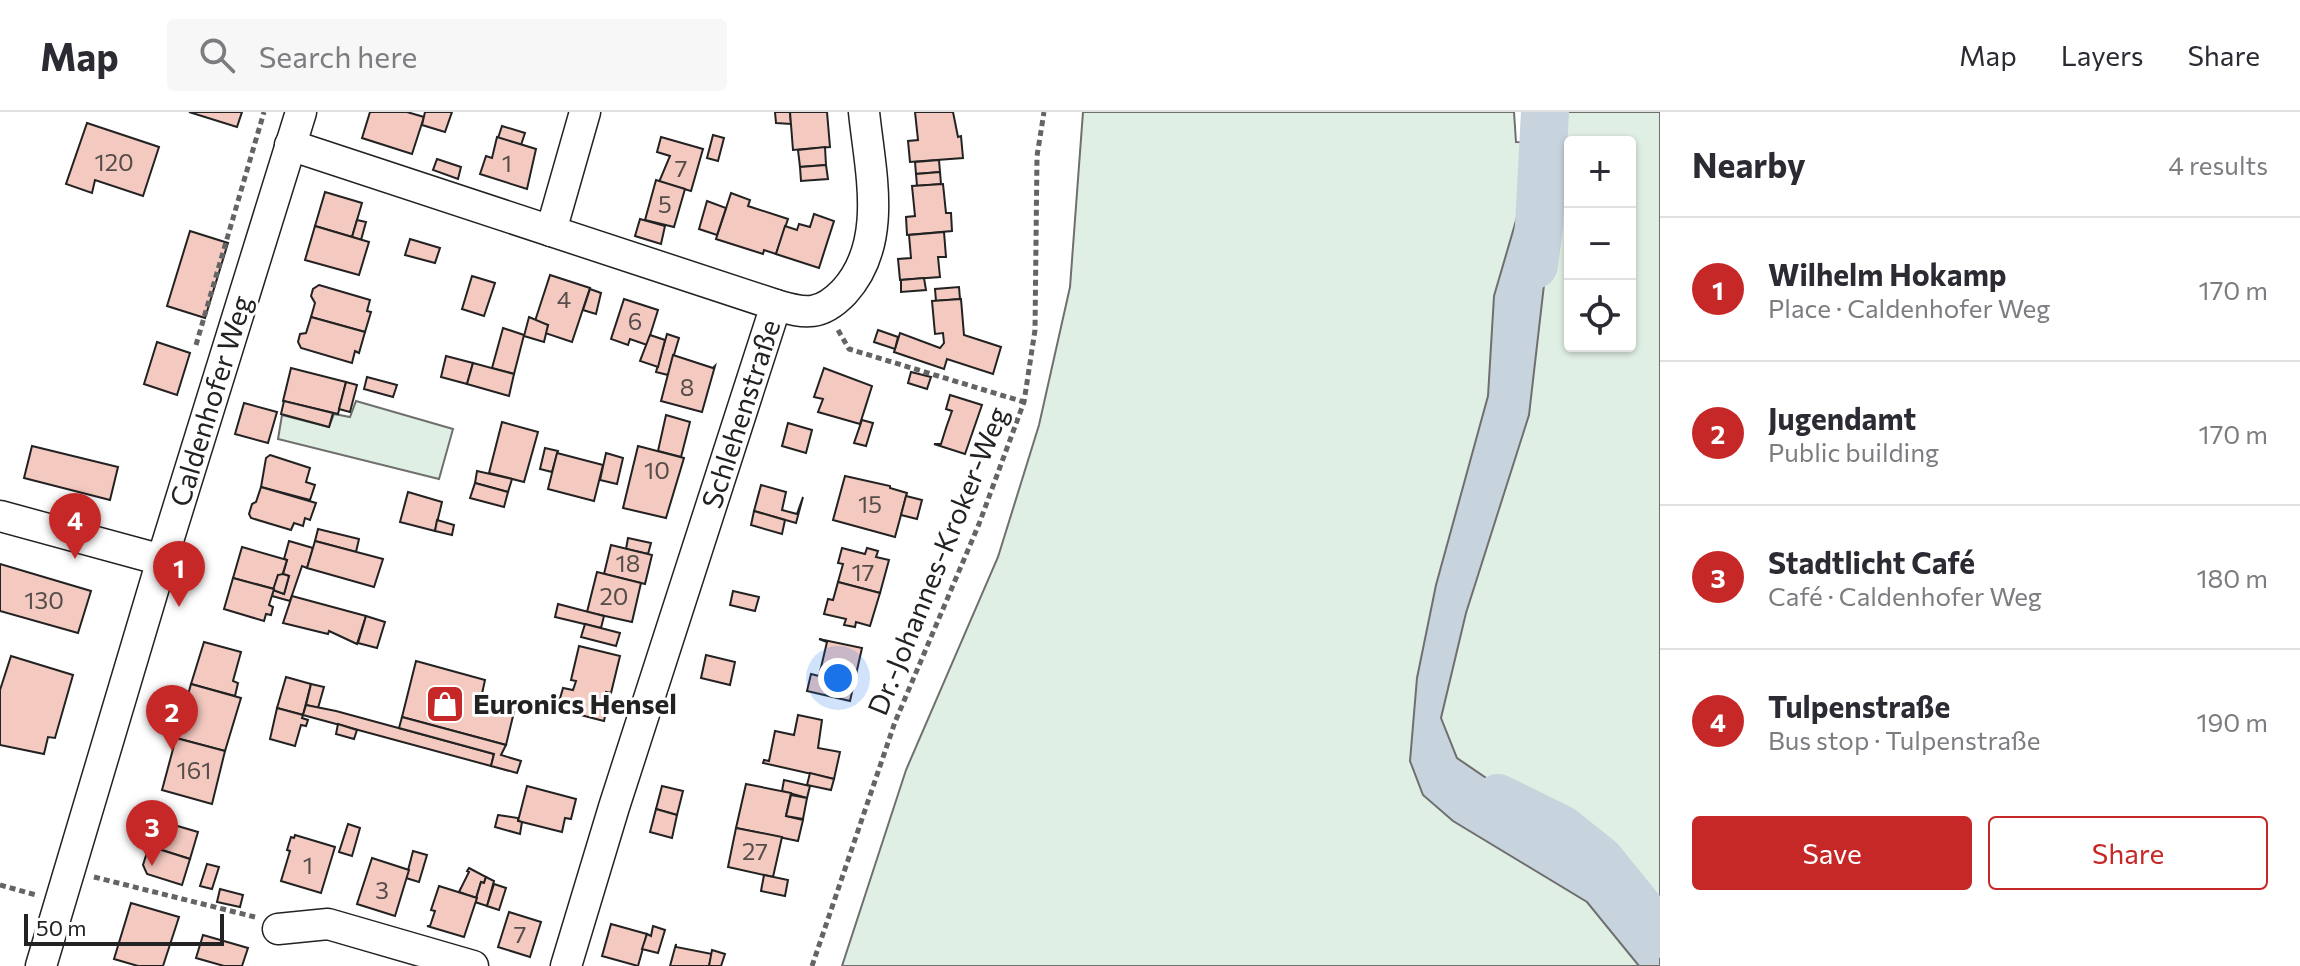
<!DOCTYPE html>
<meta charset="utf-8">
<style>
:root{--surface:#fff;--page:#f7f7f7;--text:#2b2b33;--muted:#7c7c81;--line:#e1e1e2;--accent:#c62828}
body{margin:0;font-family:Commissioner,sans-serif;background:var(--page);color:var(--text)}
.controls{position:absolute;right:24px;top:24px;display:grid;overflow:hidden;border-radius:8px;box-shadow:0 2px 6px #0004}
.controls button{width:72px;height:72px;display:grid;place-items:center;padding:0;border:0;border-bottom:2px solid var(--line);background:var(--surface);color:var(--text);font:40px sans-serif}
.scale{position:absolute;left:24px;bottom:20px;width:200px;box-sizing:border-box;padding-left:8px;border:4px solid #222;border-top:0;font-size:22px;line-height:28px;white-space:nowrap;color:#222;-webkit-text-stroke:6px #fff;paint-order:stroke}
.you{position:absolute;left:838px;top:566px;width:28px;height:28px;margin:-20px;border:6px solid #fff;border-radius:50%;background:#1a73e8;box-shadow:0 0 0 12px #1a73e833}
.badge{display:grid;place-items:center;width:52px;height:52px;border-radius:50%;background:var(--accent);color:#fff;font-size:26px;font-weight:700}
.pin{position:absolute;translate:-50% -66px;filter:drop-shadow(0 2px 4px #0008)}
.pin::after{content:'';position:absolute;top:42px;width:28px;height:24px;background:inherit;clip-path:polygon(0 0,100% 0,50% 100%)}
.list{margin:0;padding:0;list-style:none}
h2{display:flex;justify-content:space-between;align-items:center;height:104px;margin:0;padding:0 32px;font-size:34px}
h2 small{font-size:26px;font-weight:400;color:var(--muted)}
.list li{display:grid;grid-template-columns:52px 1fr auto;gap:24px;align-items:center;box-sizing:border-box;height:144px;padding:0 32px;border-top:2px solid var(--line)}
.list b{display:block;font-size:30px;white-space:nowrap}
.list p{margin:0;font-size:26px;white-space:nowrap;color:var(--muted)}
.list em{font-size:26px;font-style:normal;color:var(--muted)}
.actions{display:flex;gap:16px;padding:24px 32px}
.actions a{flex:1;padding:18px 0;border:2px solid var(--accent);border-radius:8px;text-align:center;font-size:28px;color:var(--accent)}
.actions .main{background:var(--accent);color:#fff}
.icon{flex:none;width:44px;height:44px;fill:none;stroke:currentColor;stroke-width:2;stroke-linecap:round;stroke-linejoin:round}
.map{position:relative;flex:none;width:1660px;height:854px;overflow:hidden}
header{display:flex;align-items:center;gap:48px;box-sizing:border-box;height:112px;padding:0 40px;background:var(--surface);border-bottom:2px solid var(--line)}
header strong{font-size:38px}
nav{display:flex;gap:44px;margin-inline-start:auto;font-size:28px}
.search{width:560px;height:72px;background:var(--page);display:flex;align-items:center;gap:20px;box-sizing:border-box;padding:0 28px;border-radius:8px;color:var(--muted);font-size:30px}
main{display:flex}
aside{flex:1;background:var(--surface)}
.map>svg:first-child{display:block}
.green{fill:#e0efe3;stroke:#6f6f6f;stroke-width:2;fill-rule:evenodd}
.water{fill:#c7d3dd;stroke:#6f6f6f;stroke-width:2}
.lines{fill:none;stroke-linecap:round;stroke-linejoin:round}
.river{stroke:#c7d3dd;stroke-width:48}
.building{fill:#f3c9c0;stroke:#222;stroke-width:2}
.minor-casing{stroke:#222;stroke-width:33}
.path{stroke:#646464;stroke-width:5;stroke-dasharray:6 4;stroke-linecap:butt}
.minor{stroke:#fff;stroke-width:30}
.labels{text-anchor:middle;stroke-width:6;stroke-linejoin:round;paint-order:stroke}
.number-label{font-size:24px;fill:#564c4a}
.street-label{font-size:28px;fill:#222;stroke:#fff}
.poi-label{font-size:28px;font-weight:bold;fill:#222;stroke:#fff;text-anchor:start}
</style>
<header>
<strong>Map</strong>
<div class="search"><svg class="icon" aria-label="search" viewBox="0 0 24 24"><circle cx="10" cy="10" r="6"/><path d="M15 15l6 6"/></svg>Search here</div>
<nav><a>Map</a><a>Layers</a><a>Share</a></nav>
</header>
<main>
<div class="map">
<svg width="1660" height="854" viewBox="0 0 1660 854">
<rect width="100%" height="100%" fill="#fff"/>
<g class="green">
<path d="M 1083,0 L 1514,0 L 1516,30 L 1561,31 L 1565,0 L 1660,0 L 1660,854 L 842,854 L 906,658 L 998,445 L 1039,313 L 1070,175 ZM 1570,30 L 1630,30 L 1630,234 L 1570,234 Z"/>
<path d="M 356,289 L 453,317 L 439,367 L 278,327 L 282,303 L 329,315 L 334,302 L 350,305 Z"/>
</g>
<g class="water">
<path d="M 1522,0 L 1553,0 L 1553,29 L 1526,28 Z"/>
<path d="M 1554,86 L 1529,303 L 1466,501 L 1441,606 L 1457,646 L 1606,748 L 1660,813 L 1660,854 L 1639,854 L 1587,790 L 1453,709 L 1423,683 L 1410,649 L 1417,566 L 1436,473 L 1488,284 L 1494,184 L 1522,88 Z"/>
</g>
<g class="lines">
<g class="river">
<path d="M 1534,153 L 1539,114 L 1545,0"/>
<path d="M 1498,686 L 1561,717 L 1600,748 L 1660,822"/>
</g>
</g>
<g class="building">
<path d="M 189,0 L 242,0 L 237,15 Z"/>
<path d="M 370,0 L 407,0 L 424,5 L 412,42 L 362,26 Z"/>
<path d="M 425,0 L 452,0 L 445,20 L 422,13 Z"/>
<path d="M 775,0 L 790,0 L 791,12 L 776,11 Z"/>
<path d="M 790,0 L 827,0 L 830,35 L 793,38 Z"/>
<path d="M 915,0 L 953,0 L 958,25 L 961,24 L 963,46 L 910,50 L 908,29 L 918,28 Z"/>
<path d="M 87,11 L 159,35 L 143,84 L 95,68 L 92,81 L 66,72 Z"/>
<path d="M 502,14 L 525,21 L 521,33 L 498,26 Z"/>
<path d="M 713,23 L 724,26 L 718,49 L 707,46 Z"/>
<path d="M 497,25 L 536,37 L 527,77 L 480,62 L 486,44 L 492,46 Z"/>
<path d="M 661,25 L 703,37 L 691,79 L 659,70 L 670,44 L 657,40 Z"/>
<path d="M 825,35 L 826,53 L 800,55 L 798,38 Z"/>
<path d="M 437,47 L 461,55 L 458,67 L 433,58 Z"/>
<path d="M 939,48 L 940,60 L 916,62 L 915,50 Z"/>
<path d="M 826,53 L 828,67 L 801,69 L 800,55 Z"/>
<path d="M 940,60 L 941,72 L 917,74 L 916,62 Z"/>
<path d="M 656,68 L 685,77 L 674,115 L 645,108 Z"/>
<path d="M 943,72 L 946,101 L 951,101 L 952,119 L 907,123 L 906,105 L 915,104 L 912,74 Z"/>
<path d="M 325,80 L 362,91 L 352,125 L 315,114 Z"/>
<path d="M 731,81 L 750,88 L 748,94 L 788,107 L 776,142 L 764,138 L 763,142 L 716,127 Z"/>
<path d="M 707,89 L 726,96 L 717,123 L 699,117 Z"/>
<path d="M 814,102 L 834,109 L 819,156 L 776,142 L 785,114 L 797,118 L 799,112 L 810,115 Z"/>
<path d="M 640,107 L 665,114 L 661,132 L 635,124 Z"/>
<path d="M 357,108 L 366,110 L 361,128 L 352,125 Z"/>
<path d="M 315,114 L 369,130 L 359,163 L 305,148 Z"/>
<path d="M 190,119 L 228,131 L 205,206 L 167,194 Z"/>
<path d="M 944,120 L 946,145 L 938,145 L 940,165 L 900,168 L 898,147 L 911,146 L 909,123 Z"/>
<path d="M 410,127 L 440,136 L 435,151 L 405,143 Z"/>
<path d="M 550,163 L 590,176 L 572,230 L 545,221 L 548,213 L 535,209 Z"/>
<path d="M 472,164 L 495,171 L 484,204 L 462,197 Z"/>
<path d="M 924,166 L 926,178 L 901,180 L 901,168 Z"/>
<path d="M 319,173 L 370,188 L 367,199 L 371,200 L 365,220 L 311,205 L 315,191 L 311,184 L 313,177 Z"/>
<path d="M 959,175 L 960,187 L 936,189 L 935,177 Z"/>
<path d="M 590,177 L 601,181 L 596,202 L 583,198 Z"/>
<path d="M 624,187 L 658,198 L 647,233 L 630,227 L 628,233 L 611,227 Z"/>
<path d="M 961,187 L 964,223 L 1001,235 L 993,262 L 947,247 L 944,257 L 894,240 L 900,221 L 940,236 L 944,231 L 943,221 L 935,222 L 932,189 Z"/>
<path d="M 311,205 L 365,220 L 359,241 L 355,239 L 352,251 L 301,236 L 298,230 L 300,222 L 306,221 Z"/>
<path d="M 529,205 L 548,213 L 544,230 L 524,224 Z"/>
<path d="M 503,216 L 524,223 L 514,262 L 492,256 Z"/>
<path d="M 878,218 L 898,225 L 895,237 L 874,230 Z"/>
<path d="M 667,222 L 679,226 L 668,263 L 656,260 Z"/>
<path d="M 650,223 L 665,228 L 658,255 L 640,249 Z"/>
<path d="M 157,230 L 190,241 L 177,283 L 144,272 Z"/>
<path d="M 673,243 L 713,256 L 715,254 L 702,300 L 661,289 Z"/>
<path d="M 446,244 L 473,251 L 467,272 L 441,265 Z"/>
<path d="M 473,251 L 514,262 L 509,284 L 467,272 Z"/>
<path d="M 291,256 L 346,270 L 338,302 L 283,289 Z"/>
<path d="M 824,256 L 872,274 L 860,312 L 818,300 L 823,287 L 814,285 Z"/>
<path d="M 911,260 L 931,265 L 927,277 L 908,271 Z"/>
<path d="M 367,265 L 397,273 L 393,285 L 364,277 Z"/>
<path d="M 346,270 L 357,273 L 350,300 L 339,297 Z"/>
<path d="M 950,283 L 982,293 L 965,342 L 934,332 L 941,332 L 946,316 L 952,299 L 946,297 Z"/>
<path d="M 284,289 L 333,301 L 329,315 L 281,302 Z"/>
<path d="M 244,291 L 277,300 L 268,331 L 235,322 Z"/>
<path d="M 666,303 L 690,310 L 681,345 L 658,339 Z"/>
<path d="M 862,308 L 873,311 L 866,334 L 854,331 Z"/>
<path d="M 502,310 L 538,320 L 524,370 L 489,361 Z"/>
<path d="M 788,311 L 812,318 L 806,341 L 782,334 Z"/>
<path d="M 32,334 L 118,355 L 110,388 L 24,366 Z"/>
<path d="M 638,334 L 684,346 L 666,406 L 623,396 Z"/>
<path d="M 545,336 L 558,339 L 552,360 L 540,357 Z"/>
<path d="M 557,341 L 603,353 L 594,389 L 548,377 Z"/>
<path d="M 606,341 L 623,346 L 617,372 L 600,368 Z"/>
<path d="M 270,343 L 310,356 L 306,370 L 315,373 L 310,388 L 261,375 L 266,346 Z"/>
<path d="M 477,359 L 512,367 L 508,380 L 475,371 Z"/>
<path d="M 845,364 L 890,374 L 890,376 L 907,381 L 895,425 L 833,408 Z"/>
<path d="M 475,371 L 508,380 L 504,395 L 470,386 Z"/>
<path d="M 761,373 L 786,380 L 782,398 L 797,402 L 803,385 L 796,411 L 754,399 Z"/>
<path d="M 261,375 L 316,391 L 310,408 L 305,406 L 303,414 L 294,411 L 291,418 L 251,406 L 249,402 L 252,392 L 256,390 Z"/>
<path d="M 408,380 L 442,390 L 435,419 L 400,410 Z"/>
<path d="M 906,384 L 922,388 L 917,407 L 901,403 Z"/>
<path d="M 754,399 L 785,408 L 782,422 L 751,413 Z"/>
<path d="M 437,408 L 454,413 L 452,423 L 435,419 Z"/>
<path d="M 318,417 L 359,427 L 356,440 L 315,429 Z"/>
<path d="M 628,426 L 651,431 L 648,442 L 626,437 Z"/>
<path d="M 289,429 L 313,436 L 307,456 L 302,454 L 290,489 L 272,484 L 273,478 L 284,482 L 289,464 L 283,462 L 287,448 L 284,447 Z"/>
<path d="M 315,429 L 383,447 L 374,475 L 307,456 Z"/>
<path d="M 611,433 L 652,443 L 645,472 L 604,462 Z"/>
<path d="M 242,435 L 287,448 L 282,464 L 278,463 L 274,477 L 233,466 Z"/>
<path d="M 842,436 L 865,442 L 867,436 L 878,439 L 876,445 L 889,448 L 880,481 L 838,470 L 843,452 L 838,451 Z"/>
<path d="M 0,452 L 91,479 L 78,521 L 0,499 Z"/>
<path d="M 597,460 L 641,471 L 632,510 L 587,500 Z"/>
<path d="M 283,462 L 289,464 L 284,482 L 273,478 L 278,463 Z"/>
<path d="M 233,466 L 274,477 L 269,493 L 273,495 L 271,503 L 266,502 L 264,509 L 224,497 Z"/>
<path d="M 838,470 L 880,481 L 870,514 L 856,510 L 855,515 L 844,513 L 846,507 L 824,502 L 828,487 L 833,488 Z"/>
<path d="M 733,479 L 759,485 L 755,499 L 730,493 Z"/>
<path d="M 292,484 L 366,504 L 357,532 L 329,519 L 328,522 L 283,511 Z"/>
<path d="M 558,492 L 604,504 L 601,516 L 555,505 Z"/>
<path d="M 366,504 L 385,510 L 377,536 L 358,531 Z"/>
<path d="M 585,512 L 620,521 L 616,534 L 581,525 Z"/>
<path d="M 819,527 L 862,536 L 850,589 L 807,579 L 811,562 L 819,564 L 827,530 Z"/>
<path d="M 204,530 L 241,540 L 233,569 L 238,571 L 235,584 L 191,572 Z"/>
<path d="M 579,534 L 620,544 L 611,581 L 606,580 L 603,589 L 608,590 L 604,609 L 557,597 L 563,576 L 573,578 L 576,569 L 571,568 Z"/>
<path d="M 706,543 L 735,550 L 730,573 L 701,566 Z"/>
<path d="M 11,544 L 73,563 L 55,626 L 48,625 L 44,642 L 0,633 L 0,578 Z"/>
<path d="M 416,549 L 485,568 L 480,591 L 514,600 L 506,633 L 402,605 Z"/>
<path d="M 286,565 L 311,572 L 303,603 L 277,596 Z"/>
<path d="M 191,572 L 241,586 L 225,639 L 176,626 Z"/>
<path d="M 311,572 L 324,575 L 318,596 L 306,593 Z"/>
<path d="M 306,593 L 336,599 L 494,642 L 491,654 L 303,603 Z"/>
<path d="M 277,596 L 303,603 L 302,606 L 308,608 L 306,614 L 301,613 L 295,634 L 270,627 Z"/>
<path d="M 798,603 L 822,608 L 818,636 L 840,640 L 834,667 L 763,651 L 764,648 L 769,649 L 775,619 L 794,623 Z"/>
<path d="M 402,605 L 506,633 L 501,643 L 521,649 L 517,661 L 491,654 L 494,642 L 399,616 Z"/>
<path d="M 338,612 L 357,618 L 354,627 L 336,622 Z"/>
<path d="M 176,626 L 225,639 L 212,692 L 162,678 Z"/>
<path d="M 810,661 L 834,667 L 831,678 L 807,673 Z"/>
<path d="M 784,668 L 810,674 L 807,686 L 782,679 Z"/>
<path d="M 746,672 L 791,681 L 786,704 L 803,708 L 798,729 L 736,716 Z"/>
<path d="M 527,674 L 576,687 L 571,707 L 565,706 L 562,720 L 518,709 Z"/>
<path d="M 662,674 L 683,679 L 677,703 L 656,697 Z"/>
<path d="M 791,683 L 807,686 L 803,707 L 786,704 Z"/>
<path d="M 656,697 L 677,703 L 672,726 L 650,720 Z"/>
<path d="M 498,703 L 518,706 L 518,709 L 522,710 L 520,722 L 495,715 Z"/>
<path d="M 157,708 L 198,720 L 190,747 L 149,734 Z"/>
<path d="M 348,712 L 360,716 L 352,744 L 339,740 Z"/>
<path d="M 736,716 L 782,725 L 773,765 L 728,755 Z"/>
<path d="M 295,723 L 335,735 L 321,781 L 281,769 L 290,739 L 287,738 L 291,725 L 294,726 Z"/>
<path d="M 149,734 L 190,747 L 182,773 L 147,762 L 143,753 Z"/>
<path d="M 413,739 L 427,743 L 419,770 L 406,766 Z"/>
<path d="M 372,746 L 409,758 L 395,804 L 357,792 Z"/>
<path d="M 207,752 L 219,755 L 212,777 L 200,774 Z"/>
<path d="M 469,756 L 486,765 L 484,771 L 481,770 L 476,786 L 459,780 L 469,760 L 467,759 Z"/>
<path d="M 764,763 L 788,768 L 785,784 L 761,779 Z"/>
<path d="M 486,765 L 494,769 L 487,794 L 475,790 L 481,770 L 484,771 Z"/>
<path d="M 494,772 L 506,776 L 499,798 L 487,794 Z"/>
<path d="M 439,774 L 477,786 L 464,825 L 427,814 L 430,814 L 435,799 L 431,798 Z"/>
<path d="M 220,777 L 243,783 L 240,795 L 217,790 Z"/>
<path d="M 131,791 L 179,805 L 163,854 L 138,854 L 114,847 Z"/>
<path d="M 509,800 L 541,810 L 530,845 L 498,835 Z"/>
<path d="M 611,812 L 647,822 L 638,854 L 602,844 Z"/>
<path d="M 653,814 L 665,818 L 658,841 L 642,837 L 647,822 L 651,824 Z"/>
<path d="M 203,823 L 248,836 L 242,854 L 224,854 L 196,846 Z"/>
<path d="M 676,832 L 676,835 L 712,842 L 709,854 L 670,854 Z"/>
<path d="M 712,838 L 725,842 L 721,854 L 709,854 Z"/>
</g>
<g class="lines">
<defs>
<g id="minor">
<path d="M 290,33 L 776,193 L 614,695 L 566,854"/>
<path d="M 551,119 L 585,0"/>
<path d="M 776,193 C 806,202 821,204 844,180 C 889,131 870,59 864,0"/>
<path d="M 0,404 L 162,448"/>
<path d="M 278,817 L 328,812 L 473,854"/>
<path d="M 41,854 L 162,448 L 301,0"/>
</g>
</defs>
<use href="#minor" class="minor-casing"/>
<g class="path">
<path d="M 838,218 L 849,237 L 1024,290"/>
<path d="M 196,233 L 264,0"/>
<path d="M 94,765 L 255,805"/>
<path d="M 0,773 L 36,783"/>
<path d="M 812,854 L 895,610 L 979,412 L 1024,290 L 1035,218 L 1037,44 L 1044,0"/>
</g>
<use href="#minor" class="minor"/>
</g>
<defs>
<symbol id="shop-square" viewBox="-11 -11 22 22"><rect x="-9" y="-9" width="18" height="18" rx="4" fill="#c62828" stroke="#fff"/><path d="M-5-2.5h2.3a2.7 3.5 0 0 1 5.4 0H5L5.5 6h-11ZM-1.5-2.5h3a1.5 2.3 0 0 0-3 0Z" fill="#fff"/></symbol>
</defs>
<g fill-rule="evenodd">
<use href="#shop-square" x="423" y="570" width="44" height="44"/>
</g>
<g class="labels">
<g class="number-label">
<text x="114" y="59">120</text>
<text x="507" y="60">1</text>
<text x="681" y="65">7</text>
<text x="665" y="101">5</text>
<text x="564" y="196">4</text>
<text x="635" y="218">6</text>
<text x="687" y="284">8</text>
<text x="657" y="367">10</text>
<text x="870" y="401">15</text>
<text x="628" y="460">18</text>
<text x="863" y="469">17</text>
<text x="614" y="493">20</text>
<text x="44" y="497">130</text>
<text x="194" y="667">161</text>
<text x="755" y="748">27</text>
<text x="308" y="762">1</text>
<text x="382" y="787">3</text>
<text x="520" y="831">7</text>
</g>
<g class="street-label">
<text transform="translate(211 289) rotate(-73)" y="10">Caldenhofer Weg</text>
<text transform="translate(741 302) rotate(-72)" y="10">Schlehenstraße</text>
<text transform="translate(938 449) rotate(-68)" y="10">Dr.-Johannes-Kroker-Weg</text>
</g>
<g class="poi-label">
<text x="473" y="602">Euronics Hensel</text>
</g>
</g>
</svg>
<div class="controls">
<button>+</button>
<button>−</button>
<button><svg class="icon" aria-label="locate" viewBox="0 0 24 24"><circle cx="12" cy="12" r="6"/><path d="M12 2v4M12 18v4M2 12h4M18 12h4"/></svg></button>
</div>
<div class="scale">50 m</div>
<div class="you"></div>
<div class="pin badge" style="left:179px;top:495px">1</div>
<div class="pin badge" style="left:172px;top:639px">2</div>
<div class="pin badge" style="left:152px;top:754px">3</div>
<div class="pin badge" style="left:75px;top:447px">4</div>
</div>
<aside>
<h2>Nearby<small>4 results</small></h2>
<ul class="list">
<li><span class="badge">1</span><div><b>Wilhelm Hokamp</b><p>Place · Caldenhofer Weg</p></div><em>170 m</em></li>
<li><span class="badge">2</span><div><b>Jugendamt</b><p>Public building</p></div><em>170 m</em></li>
<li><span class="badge">3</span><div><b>Stadtlicht Café</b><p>Café · Caldenhofer Weg</p></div><em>180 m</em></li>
<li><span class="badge">4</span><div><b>Tulpenstraße</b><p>Bus stop · Tulpenstraße</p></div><em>190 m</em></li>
</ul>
<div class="actions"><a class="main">Save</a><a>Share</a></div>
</aside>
</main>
